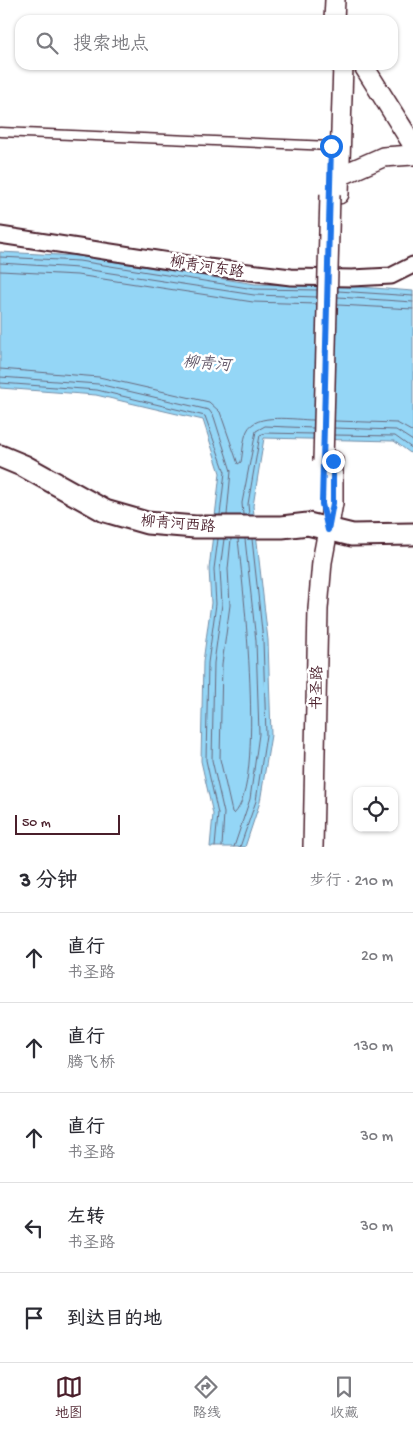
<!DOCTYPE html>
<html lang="zh">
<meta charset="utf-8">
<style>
:root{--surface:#fff;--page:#f2f2f3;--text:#2b2b33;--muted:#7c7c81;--line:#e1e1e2;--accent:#4a1f2b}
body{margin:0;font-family:"Gochi Hand","LXGW WenKai TC",sans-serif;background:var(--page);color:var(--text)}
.controls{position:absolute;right:15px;bottom:15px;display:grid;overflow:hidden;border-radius:10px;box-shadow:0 1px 4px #0004}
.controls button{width:45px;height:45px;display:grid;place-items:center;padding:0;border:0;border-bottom:1px solid var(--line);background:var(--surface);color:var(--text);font:25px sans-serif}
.scale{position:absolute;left:15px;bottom:12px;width:105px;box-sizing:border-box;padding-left:5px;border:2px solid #4a1f2b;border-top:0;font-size:14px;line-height:18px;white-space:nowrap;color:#4a1f2b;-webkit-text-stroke:4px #fff;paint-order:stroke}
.stop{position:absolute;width:15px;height:15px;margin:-11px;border:4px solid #1a73e8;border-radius:50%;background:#fff}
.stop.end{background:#1a73e8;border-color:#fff;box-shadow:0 1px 5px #0008}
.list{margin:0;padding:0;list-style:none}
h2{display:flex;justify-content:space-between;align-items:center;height:65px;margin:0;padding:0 20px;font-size:21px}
h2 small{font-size:16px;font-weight:400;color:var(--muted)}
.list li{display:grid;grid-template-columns:32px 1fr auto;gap:15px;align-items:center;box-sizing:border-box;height:90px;padding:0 20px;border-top:1px solid var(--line)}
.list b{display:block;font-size:19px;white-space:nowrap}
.list p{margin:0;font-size:16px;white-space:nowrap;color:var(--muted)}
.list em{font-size:16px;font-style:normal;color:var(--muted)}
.icon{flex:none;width:28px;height:28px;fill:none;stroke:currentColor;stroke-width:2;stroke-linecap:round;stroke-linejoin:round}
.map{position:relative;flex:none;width:413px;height:847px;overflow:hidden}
.search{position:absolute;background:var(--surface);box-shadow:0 1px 4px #0004;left:15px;right:15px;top:15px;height:55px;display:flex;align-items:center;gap:12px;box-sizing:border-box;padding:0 18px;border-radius:15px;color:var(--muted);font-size:19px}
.sheet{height:515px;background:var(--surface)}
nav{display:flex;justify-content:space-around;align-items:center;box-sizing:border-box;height:70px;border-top:1px solid var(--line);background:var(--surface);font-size:14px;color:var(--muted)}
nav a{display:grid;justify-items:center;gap:2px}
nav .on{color:var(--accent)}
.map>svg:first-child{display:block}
.water{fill:#94d6f6;stroke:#768da5}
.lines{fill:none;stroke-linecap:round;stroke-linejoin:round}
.shore{stroke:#68687c;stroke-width:1}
.service-casing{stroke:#4a1f2b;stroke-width:11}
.minor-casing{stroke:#4a1f2b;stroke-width:19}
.tertiary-casing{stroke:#4a1f2b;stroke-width:22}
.secondary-casing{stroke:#4a1f2b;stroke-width:25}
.service{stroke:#fff;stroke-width:8}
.minor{stroke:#fff;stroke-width:15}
.tertiary{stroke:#fff;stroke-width:19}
.secondary{stroke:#fff;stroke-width:21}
.tertiary-bridge-casing{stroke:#4a1f2b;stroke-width:22;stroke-linecap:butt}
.tertiary-bridge{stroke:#fff;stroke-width:19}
.route{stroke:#1a73e8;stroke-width:6}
.labels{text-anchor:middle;stroke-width:5;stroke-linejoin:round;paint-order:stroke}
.street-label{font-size:15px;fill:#4a1f2b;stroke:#fff}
.water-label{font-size:16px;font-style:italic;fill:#605668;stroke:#fff}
</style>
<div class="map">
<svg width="413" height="847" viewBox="0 0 413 847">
<rect width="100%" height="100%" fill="#fff"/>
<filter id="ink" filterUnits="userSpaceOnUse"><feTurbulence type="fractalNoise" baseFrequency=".02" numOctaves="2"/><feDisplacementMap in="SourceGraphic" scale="10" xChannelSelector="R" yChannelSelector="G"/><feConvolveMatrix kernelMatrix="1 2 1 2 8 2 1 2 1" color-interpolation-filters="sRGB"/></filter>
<g filter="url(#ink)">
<path class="water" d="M 0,252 L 79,256 L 255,284 L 360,287 L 413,291 L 413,455 L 394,441 L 264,438 L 253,506 L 268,640 L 271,735 L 260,802 L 245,847 L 210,847 L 213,814 L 201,761 L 203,662 L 211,603 L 209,569 L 220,473 L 203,420 L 96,395 L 0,388 Z"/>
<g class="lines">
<g class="shore">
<path d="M 0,257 L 79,261 L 254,289 L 317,290"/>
<path d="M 0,263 L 78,268 L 254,295 L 317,297"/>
<path d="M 0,271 L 77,275 L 253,302 L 316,304"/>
<path d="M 338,291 L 413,296"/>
<path d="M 338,297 L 413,302"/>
<path d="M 338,305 L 413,309"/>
<path d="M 0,369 L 99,377 L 209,402 L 220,412 L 238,464 L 241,462 C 243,452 243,440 247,431 C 255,412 296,420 313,420"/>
<path d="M 0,377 L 98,384 L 209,410 L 214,417 L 231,471 L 227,515"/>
<path d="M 0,383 L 97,390 L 205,416 L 225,472 L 220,515"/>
<path d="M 335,421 L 397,423 L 413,432"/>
<path d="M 334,428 L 396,430 L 413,441"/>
<path d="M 334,435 L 395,436 L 413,449"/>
<path d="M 243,515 L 242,503 L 256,431 L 265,426 L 313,428"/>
<path d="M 249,515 L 248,504 L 260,435 L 265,433 L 313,434"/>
<path d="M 231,539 L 228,569 L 230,605 L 222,664 L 220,759 L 232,812 L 234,814 C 266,784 243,586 238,539"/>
<path d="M 215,847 L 218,814 L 206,760 L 208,663 L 216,604 L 214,569 L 218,539"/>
<path d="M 222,847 L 224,813 L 212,760 L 214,663 L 222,604 L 220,569 L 224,539"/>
<path d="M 234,847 L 250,799 L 259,734 L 256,641 L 245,539"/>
<path d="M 240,847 L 256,801 L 266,735 L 263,640 L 252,539"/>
</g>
<defs>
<path id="service" d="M 0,132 L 331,146"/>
<path id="minor" d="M 0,235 L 208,267 L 291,277 L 352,278 L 391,276 L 413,265"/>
<g id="tertiary">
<path d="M 334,20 L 335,0"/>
<path d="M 363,65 L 413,145"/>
<path d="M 340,176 L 383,157 L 413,155"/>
<path d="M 339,194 L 343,65"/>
<path d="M 313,847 L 318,609 L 322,562 L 333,503 L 333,461"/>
</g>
<path id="secondary" d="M 0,456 L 24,466 L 105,511 L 147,523 L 195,527 L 282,527 L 308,524 L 352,535 L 413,534"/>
</defs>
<use href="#service" class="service-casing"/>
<use href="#minor" class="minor-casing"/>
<use href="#tertiary" class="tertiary-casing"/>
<use href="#secondary" class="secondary-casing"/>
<use href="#service" class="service"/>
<use href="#minor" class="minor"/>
<use href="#tertiary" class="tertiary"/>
<use href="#secondary" class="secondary"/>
<defs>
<path id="tertiary-bridge" d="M 323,461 L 330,194"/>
</defs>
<use href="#tertiary-bridge" class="tertiary-bridge-casing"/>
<use href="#tertiary-bridge" class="tertiary-bridge"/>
</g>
</g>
<g class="lines" filter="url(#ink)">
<path class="route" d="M 331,146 L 322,504 L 328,530 L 333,503 L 333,461"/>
</g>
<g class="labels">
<g class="street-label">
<text transform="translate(207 266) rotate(9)" y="5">柳青河东路</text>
<text transform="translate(178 523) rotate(5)" y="5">柳青河西路</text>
<text transform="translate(316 688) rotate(-89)" y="5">书圣路</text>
</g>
<g class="water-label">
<text transform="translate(207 362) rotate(5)" y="6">柳青河</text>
</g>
</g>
</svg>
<div class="controls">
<button><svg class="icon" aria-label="locate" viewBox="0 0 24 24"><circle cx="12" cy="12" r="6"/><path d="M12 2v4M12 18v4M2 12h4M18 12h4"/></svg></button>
</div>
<div class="scale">50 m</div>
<div class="stop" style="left:331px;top:146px"></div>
<div class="stop end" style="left:333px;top:461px"></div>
<div class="search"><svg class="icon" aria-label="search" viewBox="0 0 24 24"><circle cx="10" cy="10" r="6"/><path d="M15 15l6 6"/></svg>搜索地点</div>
</div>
<section class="sheet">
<h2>3 分钟<small>步行 · 210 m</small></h2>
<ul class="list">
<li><svg class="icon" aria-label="ahead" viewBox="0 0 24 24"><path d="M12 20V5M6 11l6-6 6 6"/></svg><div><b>直行</b><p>书圣路</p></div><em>20 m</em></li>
<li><svg class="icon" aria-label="ahead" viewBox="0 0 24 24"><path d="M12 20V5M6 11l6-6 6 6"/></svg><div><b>直行</b><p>腾飞桥</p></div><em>130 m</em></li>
<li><svg class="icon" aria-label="ahead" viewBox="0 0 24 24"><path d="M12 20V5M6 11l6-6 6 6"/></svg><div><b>直行</b><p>书圣路</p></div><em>30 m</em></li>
<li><svg class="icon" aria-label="left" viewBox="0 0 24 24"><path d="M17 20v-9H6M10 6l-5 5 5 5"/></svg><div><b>左转</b><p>书圣路</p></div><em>30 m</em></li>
<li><svg class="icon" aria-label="arrive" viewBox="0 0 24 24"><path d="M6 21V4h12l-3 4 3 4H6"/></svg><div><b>到达目的地</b></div></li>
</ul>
</section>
<nav>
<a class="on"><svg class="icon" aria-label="map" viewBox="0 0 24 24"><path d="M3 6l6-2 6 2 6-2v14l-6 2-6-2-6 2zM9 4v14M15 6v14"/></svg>地图</a>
<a><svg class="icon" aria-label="directions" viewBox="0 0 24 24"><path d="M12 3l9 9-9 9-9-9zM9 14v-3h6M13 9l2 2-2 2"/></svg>路线</a>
<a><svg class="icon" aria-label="saved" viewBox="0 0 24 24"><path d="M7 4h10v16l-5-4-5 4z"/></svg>收藏</a>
</nav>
